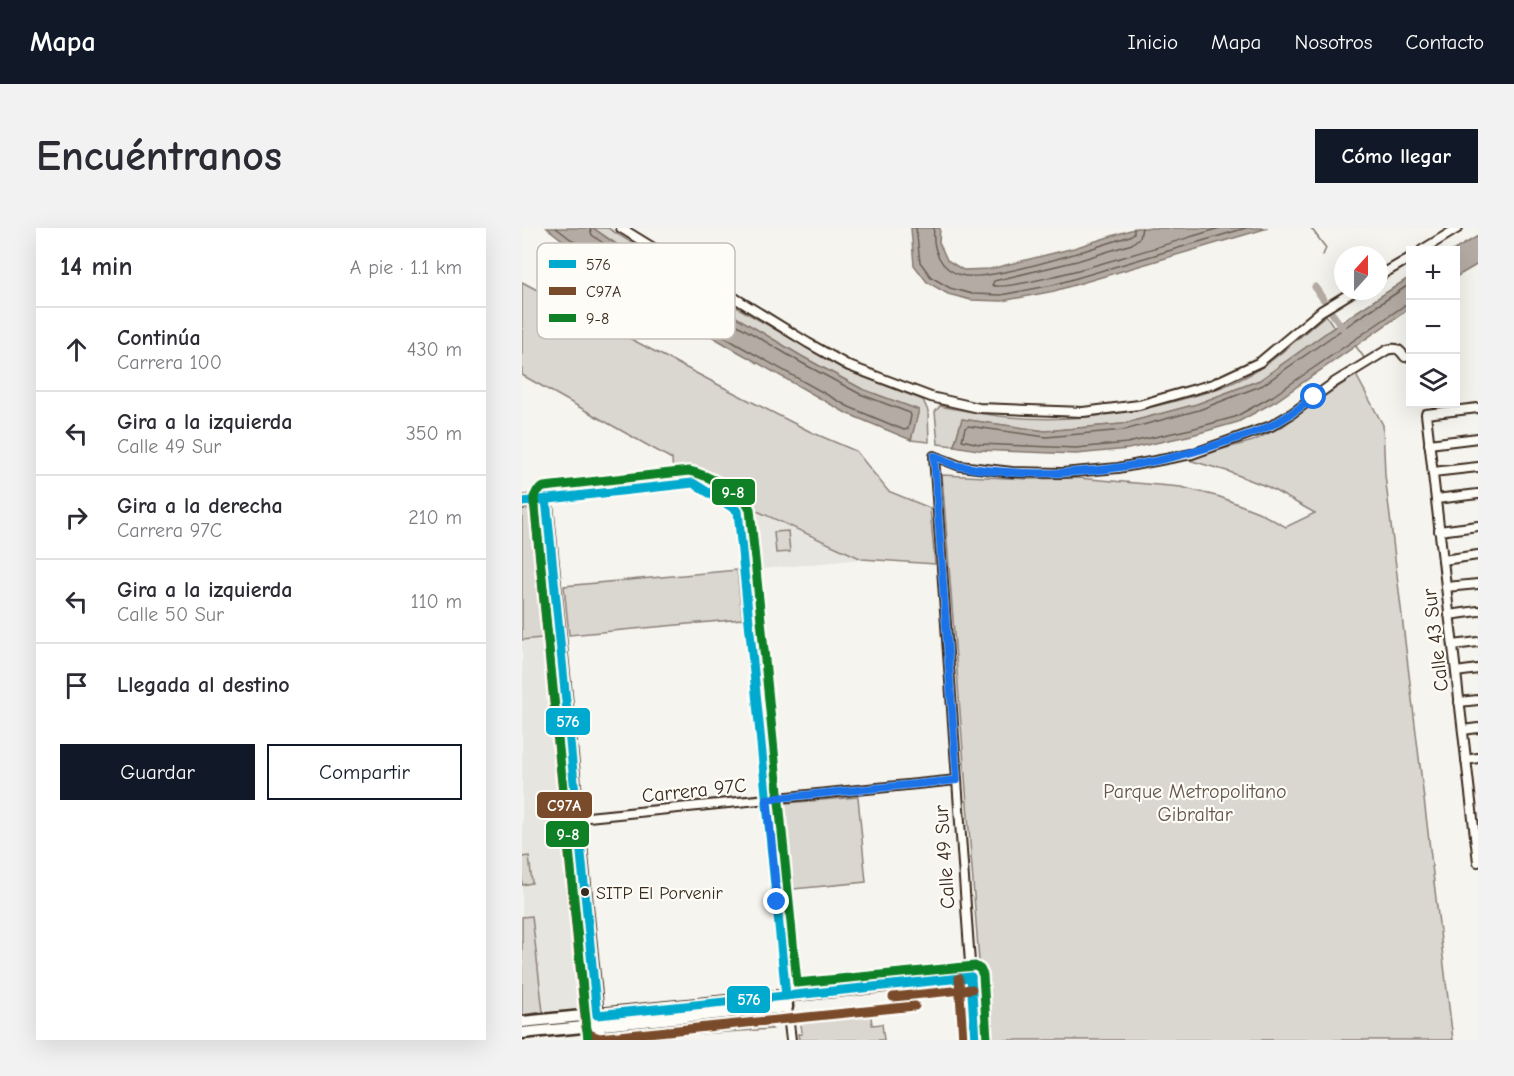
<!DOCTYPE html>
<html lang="es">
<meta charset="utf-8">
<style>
:root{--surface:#fff;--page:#f2f2f3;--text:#2b2b33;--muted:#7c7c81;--line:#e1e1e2;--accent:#111827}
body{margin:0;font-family:"Comic Neue",sans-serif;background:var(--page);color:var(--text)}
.controls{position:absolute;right:18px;top:18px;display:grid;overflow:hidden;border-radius:0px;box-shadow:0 6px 24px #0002}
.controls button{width:54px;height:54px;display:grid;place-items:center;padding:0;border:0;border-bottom:2px solid var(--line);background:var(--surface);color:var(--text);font:30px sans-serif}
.compass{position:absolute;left:812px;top:18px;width:54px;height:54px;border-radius:50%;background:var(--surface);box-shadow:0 6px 24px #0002;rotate:21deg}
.stop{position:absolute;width:18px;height:18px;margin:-14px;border:4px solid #1a73e8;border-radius:50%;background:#fff}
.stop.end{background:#1a73e8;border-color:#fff;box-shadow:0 2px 6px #0008}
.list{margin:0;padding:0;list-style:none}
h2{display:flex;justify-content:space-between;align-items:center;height:78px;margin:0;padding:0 24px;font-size:26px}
h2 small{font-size:20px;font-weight:400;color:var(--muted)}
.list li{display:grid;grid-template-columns:39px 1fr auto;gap:18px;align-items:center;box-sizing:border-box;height:84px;padding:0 24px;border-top:2px solid var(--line)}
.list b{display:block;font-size:22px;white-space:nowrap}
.list p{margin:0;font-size:20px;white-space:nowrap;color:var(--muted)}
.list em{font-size:20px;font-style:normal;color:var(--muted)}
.actions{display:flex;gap:12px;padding:18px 24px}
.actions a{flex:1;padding:14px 0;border:2px solid var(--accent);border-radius:0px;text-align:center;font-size:21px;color:var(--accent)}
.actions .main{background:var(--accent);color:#fff}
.icon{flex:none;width:33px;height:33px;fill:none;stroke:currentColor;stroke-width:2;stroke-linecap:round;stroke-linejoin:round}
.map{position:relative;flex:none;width:956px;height:812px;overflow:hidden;border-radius:0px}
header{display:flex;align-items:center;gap:36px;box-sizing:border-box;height:84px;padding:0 30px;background:var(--accent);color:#fff}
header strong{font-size:28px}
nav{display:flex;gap:33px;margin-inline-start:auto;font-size:21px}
.intro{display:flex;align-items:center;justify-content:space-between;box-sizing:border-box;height:144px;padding:0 36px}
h1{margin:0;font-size:42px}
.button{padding:15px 27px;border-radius:0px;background:var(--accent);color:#fff;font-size:21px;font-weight:700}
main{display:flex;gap:36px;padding:0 36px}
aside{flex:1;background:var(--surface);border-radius:0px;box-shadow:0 6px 24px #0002}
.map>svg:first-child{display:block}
.built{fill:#e7e5df}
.green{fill:#dad6d0;stroke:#8a8077;stroke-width:1.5}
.water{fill:#b4aca4;stroke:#84786e;stroke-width:1.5}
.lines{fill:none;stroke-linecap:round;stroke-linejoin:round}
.shore{stroke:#6b5e54;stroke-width:1.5}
.stream{stroke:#84786e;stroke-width:1.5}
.canal{stroke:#b4aca4;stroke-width:7}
.street-casing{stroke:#3b2a1e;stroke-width:12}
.secondary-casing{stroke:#3b2a1e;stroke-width:15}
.street{stroke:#fdfcf7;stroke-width:8}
.secondary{stroke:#fdfcf7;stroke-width:10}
.bus-1-casing{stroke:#fdfcf7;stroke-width:14}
.bus-2-casing{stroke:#fdfcf7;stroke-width:14}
.bus-3-casing{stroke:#fdfcf7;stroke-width:14}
.bus-1{stroke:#00a9ce;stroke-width:9}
.bus-2{stroke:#7a4b2a;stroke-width:9}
.bus-3{stroke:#0f8026;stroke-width:9}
.route{stroke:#1a73e8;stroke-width:8}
.bus-dot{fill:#3b2a1e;stroke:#fdfcf7;stroke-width:2}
.labels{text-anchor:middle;stroke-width:4.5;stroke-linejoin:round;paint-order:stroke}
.bus-label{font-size:18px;fill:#3b2a1e;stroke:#fdfcf7;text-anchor:start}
.street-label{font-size:20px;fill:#3b2a1e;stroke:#fdfcf7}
.park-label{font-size:20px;fill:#63554a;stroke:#fdfcf7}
.key{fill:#fdfcf7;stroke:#c3bdb6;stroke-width:1.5}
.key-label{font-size:16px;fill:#3b2a1e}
.line-badge{stroke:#fdfcf7;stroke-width:2}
.badge-label{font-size:16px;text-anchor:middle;font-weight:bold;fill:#fff}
</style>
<header>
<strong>Mapa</strong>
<nav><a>Inicio</a><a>Mapa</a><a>Nosotros</a><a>Contacto</a></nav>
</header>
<div class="intro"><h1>Encuéntranos</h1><a class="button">Cómo llegar</a></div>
<main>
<aside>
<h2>14 min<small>A pie · 1.1 km</small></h2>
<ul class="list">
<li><svg class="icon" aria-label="ahead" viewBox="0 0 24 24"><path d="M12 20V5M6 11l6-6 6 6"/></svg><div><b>Continúa</b><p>Carrera 100</p></div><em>430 m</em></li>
<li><svg class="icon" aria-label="left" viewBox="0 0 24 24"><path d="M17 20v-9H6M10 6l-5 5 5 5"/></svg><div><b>Gira a la izquierda</b><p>Calle 49 Sur</p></div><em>350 m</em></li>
<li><svg class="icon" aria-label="right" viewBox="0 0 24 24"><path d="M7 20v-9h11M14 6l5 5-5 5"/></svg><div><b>Gira a la derecha</b><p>Carrera 97C</p></div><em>210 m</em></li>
<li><svg class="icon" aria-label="left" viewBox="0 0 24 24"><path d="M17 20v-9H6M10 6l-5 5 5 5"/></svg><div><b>Gira a la izquierda</b><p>Calle 50 Sur</p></div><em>110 m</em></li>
<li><svg class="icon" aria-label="arrive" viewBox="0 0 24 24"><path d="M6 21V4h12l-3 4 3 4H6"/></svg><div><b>Llegada al destino</b></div></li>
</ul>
<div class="actions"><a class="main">Guardar</a><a>Compartir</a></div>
</aside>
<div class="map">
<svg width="956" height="812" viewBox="0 0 956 812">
<rect width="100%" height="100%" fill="#f5f4ee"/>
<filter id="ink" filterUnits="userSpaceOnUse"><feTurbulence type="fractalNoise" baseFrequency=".0167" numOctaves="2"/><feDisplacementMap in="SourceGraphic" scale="12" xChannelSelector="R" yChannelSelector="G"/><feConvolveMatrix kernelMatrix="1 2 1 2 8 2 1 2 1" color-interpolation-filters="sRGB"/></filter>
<g filter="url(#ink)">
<g class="built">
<path d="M 222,277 L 340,331 L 230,342 Z"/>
<path d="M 29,409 L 48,616 L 66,779 L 21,784 L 10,689 L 0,689 L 0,412 Z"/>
</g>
<g class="green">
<path d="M 71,0 L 86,0 L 147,38 L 120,33 Z"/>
<path d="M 133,41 L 144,44 L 162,54 L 168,52 L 323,142 L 401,172 L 406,183 L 407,214 L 389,212 L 396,182 L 340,161 L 281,129 Z"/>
<path d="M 0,54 L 193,155 L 289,204 L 334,223 L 366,263 L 408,280 L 413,336 L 340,331 L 222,277 L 170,249 L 151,247 L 150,231 L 0,147 Z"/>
<path d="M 804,87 L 812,99 L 738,152 L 675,176 L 600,196 L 523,203 L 440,191 L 432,218 L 416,216 L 413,184 L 418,178 C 437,182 457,185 477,188 C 540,195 607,187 668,169 C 690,163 712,156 732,144 C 758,129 780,106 804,87 Z"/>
<path d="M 834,147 L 861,197 L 863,247 L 931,812 L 463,812 L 420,247 L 507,251 L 556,250 L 659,259 L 698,269 L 736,284 L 764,299 L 793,285 L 746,259 L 705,243 L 663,231 L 731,213 L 761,198 L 793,174 Z"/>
<path d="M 16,280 L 29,409 L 0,412 L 0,281 Z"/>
<path d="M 266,303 L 268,324 L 254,325 L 252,304 Z"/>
<path d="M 215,342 L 220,391 L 47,407 L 42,358 Z"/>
<path d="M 336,569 L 344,654 L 261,662 L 252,576 Z"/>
<path d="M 7,628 L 10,655 L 0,657 L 0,629 Z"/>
<path d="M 10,688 L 21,784 L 0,787 L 0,689 Z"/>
<path d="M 348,780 L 350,797 L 360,796 L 362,812 L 277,812 L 276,806 L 280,806 L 278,787 Z"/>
<path d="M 238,792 L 250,801 L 88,812 L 92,806 Z"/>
</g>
<g class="water">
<path d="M 25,0 L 71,0 L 103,23 L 281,129 L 340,161 L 397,182 L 389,212 L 324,185 L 213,122 L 88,49 Z"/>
<path d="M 389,0 L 418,0 L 417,14 L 425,32 L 441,42 L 468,41 L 552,20 L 615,0 L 746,0 L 532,63 L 480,73 L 449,72 L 426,66 L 405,54 L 392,37 Z"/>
<path d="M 956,8 L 956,36 L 934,49 L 934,22 L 932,22 Z"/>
<path d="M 888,49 L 888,80 L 754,173 L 716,194 L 670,207 L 606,221 L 554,226 L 456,222 L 432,218 L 440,191 L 523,203 L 600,196 L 675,176 L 738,152 L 828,88 Z"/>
</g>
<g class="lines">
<g class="shore">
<path d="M 34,0 L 92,44 L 216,117 L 327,179 L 382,202 L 386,201 L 389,188 L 388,185 L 338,166 L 278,134 L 99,28 L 70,7 L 68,0"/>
<path d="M 394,0 L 398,34 L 409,49 L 428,60 L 450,66 L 479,67 L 531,57 L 724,0"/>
<path d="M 412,0 C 410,20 417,41 439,47 C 466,55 578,18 608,8 L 612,5 L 612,0"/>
<path d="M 620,0 L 618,9 L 610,16 L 555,33 L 472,53 L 470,57 C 489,67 666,9 698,0"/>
<path d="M 888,56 L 832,93 L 741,157 L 677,182 L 602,202 L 524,209 L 446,198 L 443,200 L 440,212 L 457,216 L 554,220 L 605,215 L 669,201 L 713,189 L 751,168 L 883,77 L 888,76"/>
</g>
<g class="stream">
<path d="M 789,0 L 804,20 L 801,27"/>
<path d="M 833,117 L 843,131"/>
</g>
<g class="canal">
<path d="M 793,59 L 801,71"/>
<path d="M 809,84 L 823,103"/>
</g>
<defs>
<g id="street">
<path d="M 99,0 L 286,115 L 327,138 L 409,169 L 457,180 L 561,184 L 617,177 L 691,156 L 738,134 L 799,83 L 832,63"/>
<path d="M 900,22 L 936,0"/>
<path d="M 857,48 L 888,30"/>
<path d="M 956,180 L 904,186 L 956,634"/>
<path d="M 907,216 L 956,210"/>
<path d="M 911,244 L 956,239"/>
<path d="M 24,271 L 171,255 L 212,279 L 216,283 L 264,768"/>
<path d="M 914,271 L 956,266"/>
<path d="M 917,303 L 956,298"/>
<path d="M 921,332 L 956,327"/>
<path d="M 924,359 L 956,356"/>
<path d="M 927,387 L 956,383"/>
<path d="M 931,417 L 956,414"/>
<path d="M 934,444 L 956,441"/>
<path d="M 937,474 L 956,472"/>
<path d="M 941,502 L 956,500"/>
<path d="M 944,532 L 956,530"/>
<path d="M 56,590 L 435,552"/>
<path d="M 449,749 L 412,228 L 438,238 L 490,244 L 540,245 L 596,240 L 670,226 L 749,198 L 769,186 L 813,154 L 865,122 C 875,119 877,121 883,129"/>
<path d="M 265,779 L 269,812"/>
</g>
<g id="secondary">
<path d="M 0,274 L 24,271 L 78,812"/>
<path d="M 0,794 L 449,749 L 453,812"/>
<path d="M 0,805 L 265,779 L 264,768"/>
</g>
</defs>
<use href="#street" class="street-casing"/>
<use href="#secondary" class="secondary-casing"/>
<use href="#street" class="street"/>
<use href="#secondary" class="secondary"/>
<defs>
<g id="bus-1">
<path d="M 24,271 L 75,787 L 449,749"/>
<path d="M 0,274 L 171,255 L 216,283 L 264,768"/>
<path d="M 449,749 L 453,812"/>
</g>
<g id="bus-2">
<path d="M 12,272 L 64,799 L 67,806 L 77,810 L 393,778"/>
<path d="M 437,750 L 441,812"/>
<path d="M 371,769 L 450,761"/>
</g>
<path id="bus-3" d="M 66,812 L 12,269 L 15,263 L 22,259 L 167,243 C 183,246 221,265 228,281 L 275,755 L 453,738 L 458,741 L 461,747 L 465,811"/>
</defs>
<use href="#bus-1" class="bus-1-casing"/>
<use href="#bus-2" class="bus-2-casing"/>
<use href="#bus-3" class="bus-3-casing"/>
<use href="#bus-1" class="bus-1"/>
<use href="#bus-2" class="bus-2"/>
<use href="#bus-3" class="bus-3"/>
</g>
</g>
<g class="lines" filter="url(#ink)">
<path class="route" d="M 255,674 L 245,571 L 435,552 L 412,228 C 421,230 428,237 437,238 C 524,254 620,242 703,214 C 719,209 736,204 750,197 C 766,189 779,179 792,169"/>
</g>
<circle class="bus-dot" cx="63" cy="664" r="5"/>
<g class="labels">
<g class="bus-label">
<text x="74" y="671">SITP El Porvenir</text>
</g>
<g class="street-label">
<text transform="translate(913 412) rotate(-97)" y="7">Calle 43 Sur</text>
<text transform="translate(172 562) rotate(-6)" y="7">Carrera 97C</text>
<text transform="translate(422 629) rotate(-94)" y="7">Calle 49 Sur</text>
</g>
<g class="park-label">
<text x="673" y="570">Parque Metropolitano<tspan x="673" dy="23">Gibraltar</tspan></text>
</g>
</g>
<rect x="15" y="15" width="198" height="96" rx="9" class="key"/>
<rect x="27" y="32" width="27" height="8" fill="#00a9ce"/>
<rect x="27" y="59" width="27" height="8" fill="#7a4b2a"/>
<rect x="27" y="86" width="27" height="8" fill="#0f8026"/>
<g class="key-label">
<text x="64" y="42">576</text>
<text x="64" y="69">C97A</text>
<text x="64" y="96">9-8</text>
</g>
<g class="line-badge">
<rect x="189" y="250" width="45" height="28" rx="6" fill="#0f8026"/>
<rect x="23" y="479" width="46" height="29" rx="6" fill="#00a9ce"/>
<rect x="14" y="563" width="57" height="28" rx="6" fill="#7a4b2a"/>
<rect x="23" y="592" width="45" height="28" rx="6" fill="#0f8026"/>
<rect x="204" y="757" width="45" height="29" rx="6" fill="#00a9ce"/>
</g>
<g class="badge-label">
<text x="211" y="270">9-8</text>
<text x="46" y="499">576</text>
<text x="42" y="583">C97A</text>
<text x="46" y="612">9-8</text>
<text x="227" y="777">576</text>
</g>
</svg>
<div class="controls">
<button>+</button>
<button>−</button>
<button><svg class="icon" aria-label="layers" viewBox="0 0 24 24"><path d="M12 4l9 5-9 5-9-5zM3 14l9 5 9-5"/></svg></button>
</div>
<svg class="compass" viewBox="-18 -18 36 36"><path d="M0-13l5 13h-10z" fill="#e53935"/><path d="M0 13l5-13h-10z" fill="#7c7c81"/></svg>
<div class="stop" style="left:792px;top:169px"></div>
<div class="stop end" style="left:255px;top:674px"></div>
</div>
</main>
